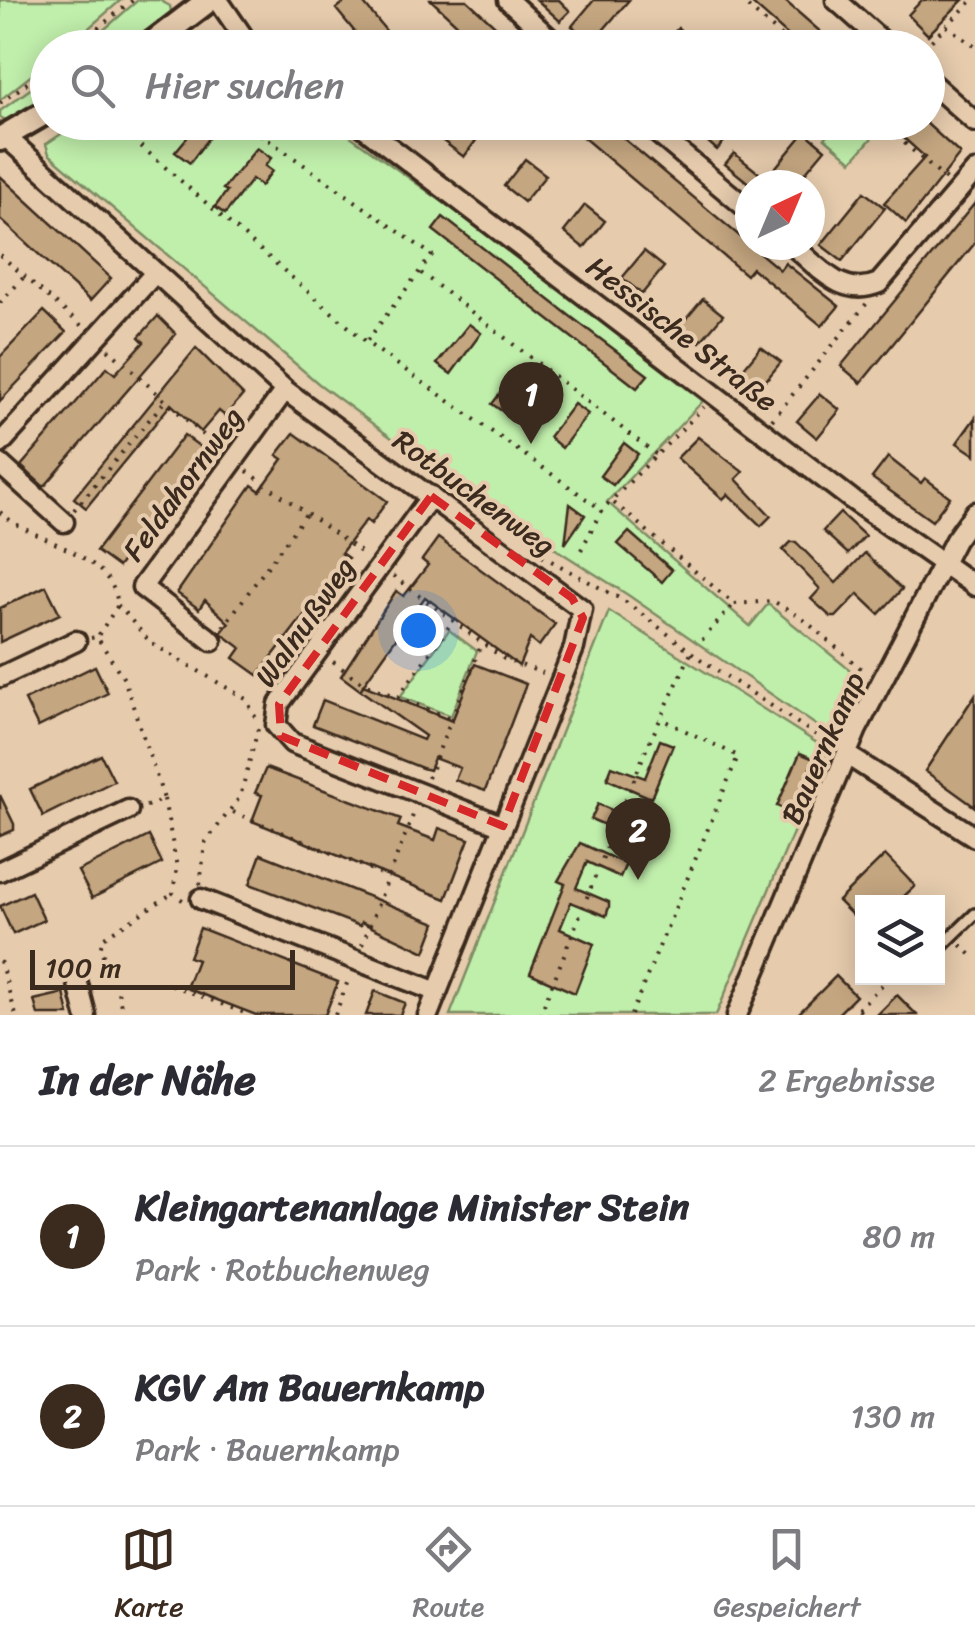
<!DOCTYPE html>
<html lang="de">
<meta charset="utf-8">
<style>
:root{--surface:#fff;--page:#f2f2f3;--text:#2b2b33;--muted:#7c7c81;--line:#e1e1e2;--accent:#3b2a1e}
body{margin:0;font-family:Sriracha,sans-serif;background:var(--page);color:var(--text)}
.controls{position:absolute;right:30px;bottom:30px;display:grid;overflow:hidden;border-radius:0px;box-shadow:0 5px 25px #0003}
.controls button{width:90px;height:90px;display:grid;place-items:center;padding:0;border:0;border-bottom:2px solid var(--line);background:var(--surface);color:var(--text);font:50px sans-serif}
.compass{position:absolute;left:735px;top:170px;width:90px;height:90px;border-radius:50%;background:var(--surface);box-shadow:0 5px 25px #0003;rotate:44deg}
.scale{position:absolute;left:30px;bottom:25px;width:265px;box-sizing:border-box;padding-left:10px;border:5px solid #3b2a1e;border-top:0;font-size:28px;line-height:35px;white-space:nowrap;color:#3b2a1e;-webkit-text-stroke:8px #e6cbad;paint-order:stroke}
.you{position:absolute;left:418px;top:630px;width:35px;height:35px;margin:-25px;border:8px solid #fff;border-radius:50%;background:#1a73e8;box-shadow:0 0 0 15px #1a73e833}
.badge{display:grid;place-items:center;width:65px;height:65px;border-radius:50%;background:var(--accent);color:#fff;font-size:32px;font-weight:700}
.pin{position:absolute;translate:-50% -82px;filter:drop-shadow(0 2px 5px #0008)}
.pin::after{content:'';position:absolute;top:52px;width:35px;height:30px;background:inherit;clip-path:polygon(0 0,100% 0,50% 100%)}
.list{margin:0;padding:0;list-style:none}
h2{display:flex;justify-content:space-between;align-items:center;height:130px;margin:0;padding:0 40px;font-size:42px}
h2 small{font-size:32px;font-weight:400;color:var(--muted)}
.list li{display:grid;grid-template-columns:65px 1fr auto;gap:30px;align-items:center;box-sizing:border-box;height:180px;padding:0 40px;border-top:2px solid var(--line)}
.list b{display:block;font-size:38px;white-space:nowrap}
.list p{margin:0;font-size:32px;white-space:nowrap;color:var(--muted)}
.list em{font-size:32px;font-style:normal;color:var(--muted)}
.icon{flex:none;width:55px;height:55px;fill:none;stroke:currentColor;stroke-width:2;stroke-linecap:round;stroke-linejoin:round}
.map{position:relative;flex:none;width:975px;height:1015px;overflow:hidden}
.search{position:absolute;background:var(--surface);box-shadow:0 5px 25px #0003;left:30px;right:30px;top:30px;height:110px;display:flex;align-items:center;gap:25px;box-sizing:border-box;padding:0 35px;border-radius:55px;color:var(--muted);font-size:38px}
.sheet{height:490px;background:var(--surface)}
nav{display:flex;justify-content:space-around;align-items:center;box-sizing:border-box;height:140px;border-top:2px solid var(--line);background:var(--surface);font-size:28px;color:var(--muted)}
nav a{display:grid;justify-items:center;gap:5px}
nav .on{color:var(--accent)}
.map>svg:first-child{display:block}
.green{fill:#c0eeab;stroke:#7e8c64;stroke-width:2.5}
.building{fill:#c4a680;stroke:#3b2a1e;stroke-width:2.5}
.lines{fill:none;stroke-linecap:round;stroke-linejoin:round}
.lane-casing{stroke:#3b2a1e;stroke-width:16}
.street-casing{stroke:#3b2a1e;stroke-width:25}
.secondary-casing{stroke:#3b2a1e;stroke-width:30}
.path{stroke:#3b2a1e;stroke-width:4;stroke-dasharray:2.5 8;stroke-linecap:butt}
.lane{stroke:#e6cbad;stroke-width:9}
.street{stroke:#e6cbad;stroke-width:18}
.secondary{stroke:#e6cbad;stroke-width:22}
.marked{fill:none;stroke:#d62828;stroke-width:8;stroke-dasharray:20 12;stroke-linejoin:round}
.labels{text-anchor:middle;stroke-width:8;stroke-linejoin:round;paint-order:stroke}
.street-label{font-size:30px;fill:#3b2a1e;stroke:#e6cbad}
</style>
<div class="map">
<svg width="975" height="1015" viewBox="0 0 975 1015">
<rect width="100%" height="100%" fill="#e6cbad"/>
<filter id="ink" filterUnits="userSpaceOnUse"><feTurbulence type="fractalNoise" baseFrequency=".01" numOctaves="2"/><feDisplacementMap in="SourceGraphic" scale="20" xChannelSelector="R" yChannelSelector="G"/><feConvolveMatrix kernelMatrix="1 2 1 2 8 2 1 2 1" color-interpolation-filters="sRGB"/></filter>
<g filter="url(#ink)">
<g class="green">
<path d="M 0,0 L 121,0 L 67,47 L 48,48 L 47,63 L 0,100 Z"/>
<path d="M 138,0 L 159,0 L 170,6 L 172,16 L 130,47 L 83,48 Z"/>
<path d="M 47,77 L 47,99 L 10,122 L 0,117 L 0,111 Z"/>
<path d="M 839,122 L 868,123 L 877,132 L 852,161 L 825,138 Z"/>
<path d="M 78,123 L 332,123 L 482,230 L 703,401 L 607,502 L 750,626 L 768,604 L 865,682 L 836,739 L 628,595 L 458,487 L 319,384 L 49,154 L 46,144 Z"/>
<path d="M 609,611 L 828,750 L 716,1015 L 450,1015 Z"/>
<path d="M 449,630 L 477,651 L 451,716 L 400,697 Z"/>
</g>
<g class="building">
<path d="M 347,0 L 361,0 L 400,48 L 368,48 L 336,9 Z"/>
<path d="M 431,0 L 467,0 L 519,48 L 482,48 Z"/>
<path d="M 537,0 L 559,0 L 570,11 L 560,21 Z"/>
<path d="M 594,0 L 629,0 L 592,43 L 572,26 Z"/>
<path d="M 748,0 L 784,0 L 839,48 L 802,48 Z"/>
<path d="M 922,0 L 963,0 L 928,35 L 908,15 Z"/>
<path d="M 678,28 L 701,48 L 661,48 Z"/>
<path d="M 200,122 L 220,122 L 190,163 L 175,152 Z"/>
<path d="M 457,122 L 478,122 L 485,128 L 464,157 L 443,141 Z"/>
<path d="M 565,122 L 604,122 L 780,270 L 785,263 L 839,306 L 822,326 L 752,268 L 746,275 Z"/>
<path d="M 705,122 L 740,122 L 717,150 L 697,132 Z"/>
<path d="M 886,122 L 925,122 L 960,154 L 906,223 L 884,203 L 925,157 Z"/>
<path d="M 805,132 L 825,149 L 795,185 L 751,185 L 725,164 L 734,153 L 766,179 Z"/>
<path d="M 257,148 L 271,158 L 265,166 L 272,171 L 261,186 L 252,179 L 225,214 L 215,207 L 227,191 L 223,189 Z"/>
<path d="M 525,159 L 546,175 L 524,202 L 504,186 Z"/>
<path d="M 0,176 L 111,278 L 90,301 L 0,219 Z"/>
<path d="M 864,192 L 885,208 L 842,261 L 821,245 Z"/>
<path d="M 975,203 L 975,243 L 861,383 L 841,366 Z"/>
<path d="M 585,205 L 605,221 L 584,248 L 564,232 Z"/>
<path d="M 443,217 L 570,316 L 648,375 L 637,388 L 433,230 Z"/>
<path d="M 644,251 L 664,267 L 642,294 L 622,278 Z"/>
<path d="M 703,299 L 723,315 L 700,342 L 681,325 Z"/>
<path d="M 44,311 L 66,332 L 0,401 L 0,357 Z"/>
<path d="M 158,316 L 176,334 L 44,487 L 21,466 L 107,367 L 115,374 L 144,342 L 139,337 Z"/>
<path d="M 469,324 L 481,333 L 451,374 L 437,364 Z"/>
<path d="M 761,347 L 781,362 L 758,390 L 739,374 Z"/>
<path d="M 196,348 L 243,395 L 225,416 L 219,411 L 201,432 L 171,404 L 86,508 L 74,498 Z"/>
<path d="M 522,365 L 540,386 L 529,400 L 520,393 L 505,413 L 492,404 Z"/>
<path d="M 820,394 L 840,410 L 817,438 L 797,421 Z"/>
<path d="M 574,404 L 588,414 L 562,448 L 549,437 Z"/>
<path d="M 975,418 L 975,455 L 957,443 Z"/>
<path d="M 294,433 L 387,501 L 371,524 L 366,520 L 341,553 L 348,558 L 258,675 L 234,658 L 241,648 L 221,633 L 229,623 L 205,600 L 199,609 L 177,593 L 252,485 L 260,491 L 283,459 L 277,455 Z"/>
<path d="M 184,435 L 206,451 L 118,567 L 96,551 Z"/>
<path d="M 698,437 L 743,472 L 736,479 L 771,516 L 761,526 L 728,494 L 723,499 L 677,458 Z"/>
<path d="M 624,443 L 638,454 L 613,485 L 600,476 Z"/>
<path d="M 888,457 L 921,483 L 925,478 L 950,497 L 932,521 L 872,478 Z"/>
<path d="M 570,504 L 585,515 L 565,544 Z"/>
<path d="M 840,513 L 865,536 L 848,554 L 823,531 Z"/>
<path d="M 629,532 L 672,570 L 662,582 L 618,544 Z"/>
<path d="M 438,538 L 555,624 L 539,646 L 530,639 L 519,666 L 425,597 L 363,685 L 452,721 L 475,664 L 526,684 L 485,791 L 455,780 L 460,768 L 434,758 L 429,770 L 422,768 L 313,725 L 323,700 L 423,740 L 425,736 L 360,690 L 363,686 L 360,690 L 341,676 L 396,591 L 404,596 L 428,565 L 422,560 Z"/>
<path d="M 791,542 L 796,542 L 836,583 L 865,553 L 902,589 L 879,614 L 858,594 L 836,617 L 831,617 L 811,599 L 820,589 L 783,550 Z"/>
<path d="M 46,586 L 60,614 L 0,642 L 0,608 Z"/>
<path d="M 95,666 L 108,693 L 38,727 L 25,700 Z"/>
<path d="M 975,695 L 975,807 L 925,771 Z"/>
<path d="M 660,740 L 673,745 L 651,798 L 607,779 L 612,766 L 645,778 Z"/>
<path d="M 800,753 L 814,759 L 791,812 L 777,806 Z"/>
<path d="M 101,755 L 114,781 L 43,816 L 30,789 Z"/>
<path d="M 266,768 L 401,819 L 398,826 L 435,840 L 439,828 L 469,839 L 446,899 L 252,821 L 262,795 L 255,793 Z"/>
<path d="M 0,795 L 14,824 L 14,830 L 0,836 Z"/>
<path d="M 598,804 L 643,824 L 637,839 L 591,819 Z"/>
<path d="M 149,836 L 162,863 L 92,898 L 78,871 Z"/>
<path d="M 580,843 L 626,864 L 620,877 L 587,862 L 576,888 L 609,902 L 609,907 L 606,916 L 571,902 L 560,929 L 594,944 L 575,993 L 530,973 L 565,884 L 558,881 Z"/>
<path d="M 261,854 L 436,923 L 425,952 L 361,922 L 360,926 L 250,884 Z"/>
<path d="M 885,855 L 915,886 L 898,902 L 862,902 L 862,925 L 838,901 Z"/>
<path d="M 31,892 L 44,920 L 13,934 L 0,906 Z"/>
<path d="M 200,928 L 338,982 L 325,1015 L 256,1015 L 186,988 L 197,960 L 189,957 Z"/>
<path d="M 836,976 L 856,996 L 837,1015 L 797,1015 Z"/>
<path d="M 375,991 L 405,1003 L 400,1015 L 366,1015 Z"/>
<path d="M 64,993 L 69,1015 L 38,1015 L 34,1000 Z"/>
<path d="M 897,995 L 917,1015 L 877,1015 Z"/>
</g>
<g class="lines">
<defs>
<path id="lane" d="M 938,950 L 975,914"/>
<g id="street">
<path d="M 218,0 L 251,48"/>
<path d="M 508,0 L 560,48"/>
<path d="M 836,0 L 890,48"/>
<path d="M 928,80 L 975,122"/>
<path d="M 357,122 L 851,499 L 975,586"/>
<path d="M 644,122 L 750,211"/>
<path d="M 5,136 L 285,390 L 582,609 L 574,648 L 428,1015"/>
<path d="M 792,245 C 820,268 842,299 879,283 L 975,171"/>
<path d="M 0,444 L 155,273"/>
<path d="M 0,464 L 64,522"/>
<path d="M 431,496 L 279,704 L 276,725 L 292,743 L 503,826"/>
<path d="M 212,641 L 142,587 L 285,390"/>
<path d="M 0,677 L 76,641"/>
<path d="M 847,755 L 975,837"/>
<path d="M 0,871 L 128,810"/>
<path d="M 201,899 L 437,992"/>
<path d="M 77,980 L 86,1015"/>
<path d="M 737,1015 L 857,729 L 955,540 L 975,512"/>
</g>
<g id="secondary">
<path d="M 146,48 L 209,0"/>
<path d="M 0,139 L 48,111"/>
</g>
</defs>
<use href="#lane" class="lane-casing"/>
<use href="#street" class="street-casing"/>
<use href="#secondary" class="secondary-casing"/>
<g class="path">
<path d="M 740,0 L 795,48"/>
<path d="M 946,26 L 973,0"/>
<path d="M 73,48 L 133,0"/>
<path d="M 924,48 L 946,26 L 975,46"/>
<path d="M 0,103 L 48,68"/>
<path d="M 122,122 L 127,134 L 366,342 L 602,510"/>
<path d="M 243,122 L 432,255 L 366,342"/>
<path d="M 881,122 L 947,181"/>
<path d="M 0,255 L 82,326"/>
<path d="M 421,273 L 658,456"/>
<path d="M 0,303 L 24,277"/>
<path d="M 108,349 L 220,450"/>
<path d="M 772,420 L 867,303"/>
<path d="M 247,471 L 365,555"/>
<path d="M 614,503 L 734,604 L 773,601 L 803,619 L 865,672"/>
<path d="M 74,510 L 164,402"/>
<path d="M 0,512 C 32,543 112,551 118,605 L 97,637"/>
<path d="M 581,550 L 602,510 L 704,407"/>
<path d="M 542,556 L 626,602 L 703,661 L 831,745"/>
<path d="M 393,576 L 504,659 L 543,673"/>
<path d="M 118,605 L 151,643 L 246,699 L 257,720"/>
<path d="M 223,627 L 306,514"/>
<path d="M 91,638 L 97,637 L 124,679 L 164,799 L 144,807"/>
<path d="M 702,640 L 734,604"/>
<path d="M 333,662 L 364,684 L 450,718"/>
<path d="M 398,697 L 453,621"/>
<path d="M 428,778 L 482,643"/>
<path d="M 164,799 L 177,867 L 173,893 L 184,901"/>
<path d="M 233,812 L 389,877"/>
<path d="M 200,885 L 205,843 L 240,797 L 258,729"/>
<path d="M 362,945 L 415,810"/>
<path d="M 961,945 L 975,959"/>
<path d="M 0,961 L 16,1015"/>
<path d="M 172,985 L 250,1015"/>
<path d="M 858,1009 L 889,978"/>
<path d="M 123,1015 L 114,973 L 100,950 L 103,938 L 173,893"/>
<path d="M 335,1015 L 349,978"/>
<path d="M 540,1015 L 645,752 L 692,651"/>
<path d="M 631,1015 L 738,756 L 659,718"/>
<path d="M 851,1015 L 858,1009 L 864,1015"/>
</g>
<use href="#lane" class="lane"/>
<use href="#street" class="street"/>
<use href="#secondary" class="secondary"/>
</g>
</g>
<path class="marked" d="M 431,496 L 572,598 L 583,618 L 503,826 L 281,736 L 279,704 Z"/>
<g class="labels">
<g class="street-label">
<text transform="translate(682 334) rotate(38)" y="10">Hessische Straße</text>
<text transform="translate(183 484) rotate(-54)" y="10">Feldahornweg</text>
<text transform="translate(474 493) rotate(36)" y="10">Rotbuchenweg</text>
<text transform="translate(305 622) rotate(-55)" y="10">Walnußweg</text>
<text transform="translate(823 748) rotate(-66)" y="10">Bauernkamp</text>
</g>
</g>
</svg>
<div class="controls">
<button><svg class="icon" aria-label="layers" viewBox="0 0 24 24"><path d="M12 4l9 5-9 5-9-5zM3 14l9 5 9-5"/></svg></button>
</div>
<svg class="compass" viewBox="-18 -18 36 36"><path d="M0-13l5 13h-10z" fill="#e53935"/><path d="M0 13l5-13h-10z" fill="#7c7c81"/></svg>
<div class="scale">100 m</div>
<div class="you"></div>
<div class="pin badge" style="left:531px;top:444px">1</div>
<div class="pin badge" style="left:638px;top:880px">2</div>
<div class="search"><svg class="icon" aria-label="search" viewBox="0 0 24 24"><circle cx="10" cy="10" r="6"/><path d="M15 15l6 6"/></svg>Hier suchen</div>
</div>
<section class="sheet">
<h2>In der Nähe<small>2 Ergebnisse</small></h2>
<ul class="list">
<li><span class="badge">1</span><div><b>Kleingartenanlage Minister Stein</b><p>Park · Rotbuchenweg</p></div><em>80 m</em></li>
<li><span class="badge">2</span><div><b>KGV Am Bauernkamp</b><p>Park · Bauernkamp</p></div><em>130 m</em></li>
</ul>
</section>
<nav>
<a class="on"><svg class="icon" aria-label="map" viewBox="0 0 24 24"><path d="M3 6l6-2 6 2 6-2v14l-6 2-6-2-6 2zM9 4v14M15 6v14"/></svg>Karte</a>
<a><svg class="icon" aria-label="directions" viewBox="0 0 24 24"><path d="M12 3l9 9-9 9-9-9zM9 14v-3h6M13 9l2 2-2 2"/></svg>Route</a>
<a><svg class="icon" aria-label="saved" viewBox="0 0 24 24"><path d="M7 4h10v16l-5-4-5 4z"/></svg>Gespeichert</a>
</nav>
